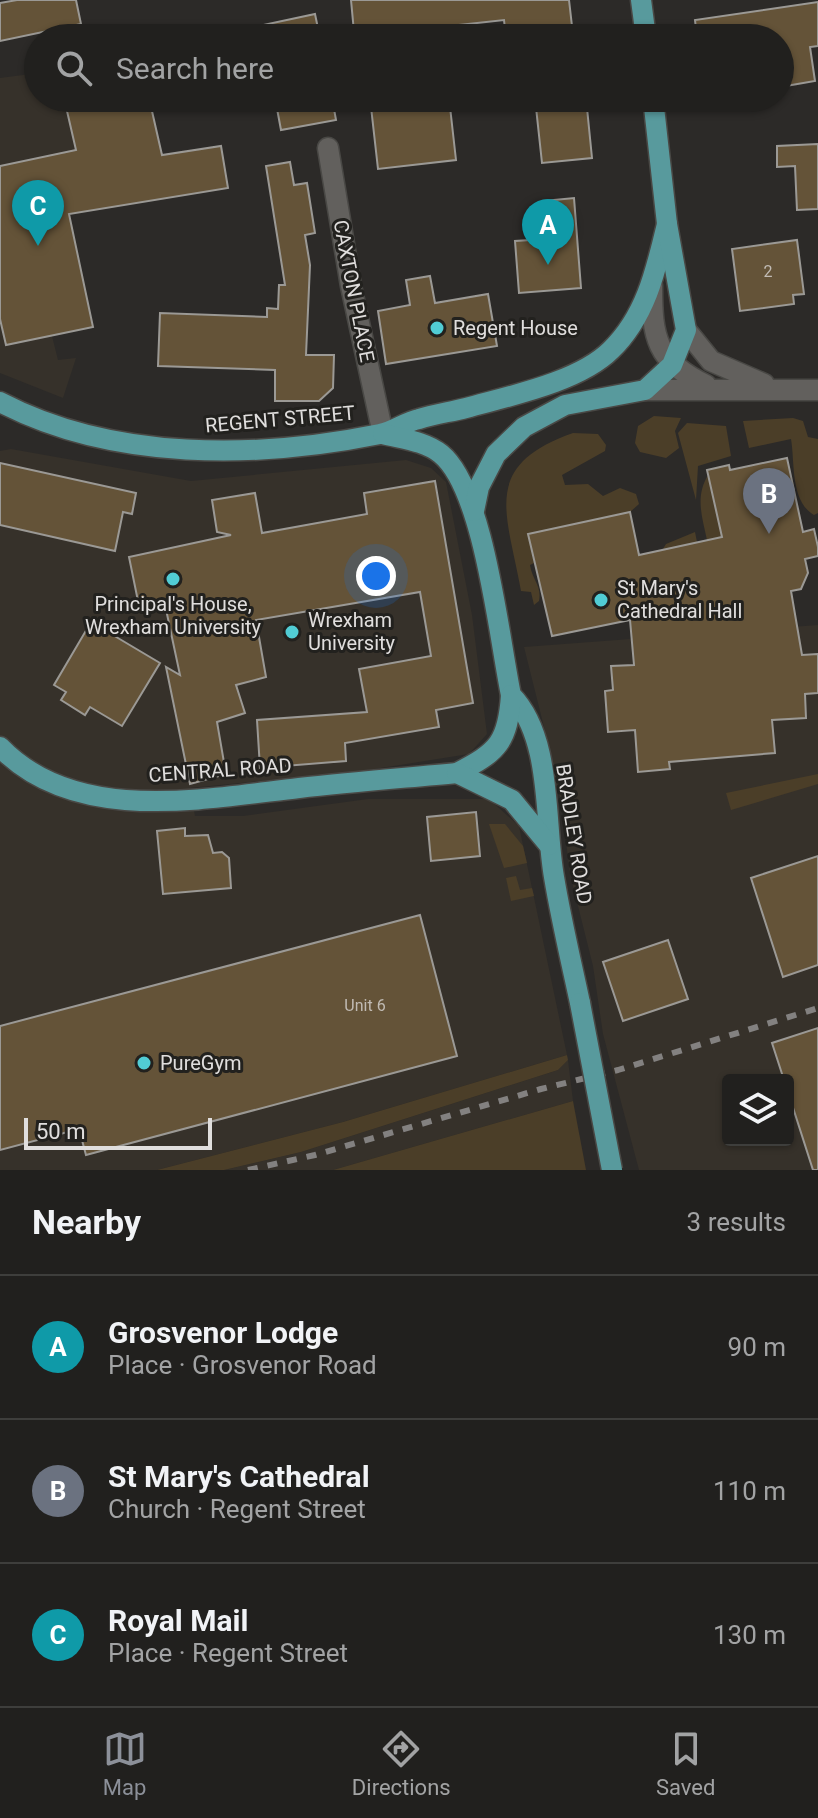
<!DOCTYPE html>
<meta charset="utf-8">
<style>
:root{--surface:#21201e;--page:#2d2d2b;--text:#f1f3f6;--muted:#a2a3a4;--line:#3e3e3c;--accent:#8c9099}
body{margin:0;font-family:Roboto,sans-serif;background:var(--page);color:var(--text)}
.controls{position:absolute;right:24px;bottom:24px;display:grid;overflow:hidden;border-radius:8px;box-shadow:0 2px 6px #0004}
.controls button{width:72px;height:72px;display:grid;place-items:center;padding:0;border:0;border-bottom:2px solid var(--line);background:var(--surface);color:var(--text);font:40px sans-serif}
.scale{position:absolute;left:24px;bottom:20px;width:188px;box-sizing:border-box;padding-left:8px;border:4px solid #e0dedd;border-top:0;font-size:22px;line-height:28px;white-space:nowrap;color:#e0dedd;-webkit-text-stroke:6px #22211e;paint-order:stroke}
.you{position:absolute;left:376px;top:576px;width:28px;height:28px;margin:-20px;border:6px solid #fff;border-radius:50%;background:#1a73e8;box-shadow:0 0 0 12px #1a73e833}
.badge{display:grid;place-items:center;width:52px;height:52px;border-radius:50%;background:var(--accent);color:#fff;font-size:26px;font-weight:700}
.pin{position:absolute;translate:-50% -66px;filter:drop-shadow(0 2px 4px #0008)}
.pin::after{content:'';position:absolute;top:42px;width:28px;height:24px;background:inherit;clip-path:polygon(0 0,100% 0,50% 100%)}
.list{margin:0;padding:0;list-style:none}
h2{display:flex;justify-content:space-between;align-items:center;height:104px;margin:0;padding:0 32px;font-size:34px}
h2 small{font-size:26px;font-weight:400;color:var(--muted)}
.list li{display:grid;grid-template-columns:52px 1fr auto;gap:24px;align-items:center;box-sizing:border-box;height:144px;padding:0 32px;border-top:2px solid var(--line)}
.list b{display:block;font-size:30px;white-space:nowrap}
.list p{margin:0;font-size:26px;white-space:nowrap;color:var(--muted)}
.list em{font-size:26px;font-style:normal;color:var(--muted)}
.icon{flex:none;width:44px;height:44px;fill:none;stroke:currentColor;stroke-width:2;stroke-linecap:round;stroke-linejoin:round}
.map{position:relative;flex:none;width:818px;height:1170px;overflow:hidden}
.search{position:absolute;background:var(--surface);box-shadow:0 2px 6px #0004;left:24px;right:24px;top:24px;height:88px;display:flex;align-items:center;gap:20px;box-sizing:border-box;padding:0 28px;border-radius:44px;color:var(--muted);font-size:30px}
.sheet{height:536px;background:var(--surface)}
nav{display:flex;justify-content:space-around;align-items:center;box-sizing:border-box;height:112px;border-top:2px solid var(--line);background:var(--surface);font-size:22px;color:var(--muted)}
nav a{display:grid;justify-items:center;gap:4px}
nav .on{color:var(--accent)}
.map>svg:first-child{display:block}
.built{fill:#36312a;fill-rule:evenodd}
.green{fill:#4b3e28}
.building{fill:#645338;stroke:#9b9995;stroke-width:2}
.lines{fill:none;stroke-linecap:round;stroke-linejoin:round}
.minor-casing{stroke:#494845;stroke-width:23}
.tertiary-casing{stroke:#494845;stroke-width:23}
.primary-casing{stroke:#494845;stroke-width:23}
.minor{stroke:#62605d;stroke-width:20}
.tertiary{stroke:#62605d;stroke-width:20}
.primary{stroke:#589a9d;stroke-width:20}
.rail{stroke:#838180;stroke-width:6;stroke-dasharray:10 10;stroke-linecap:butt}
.primary-bridge-casing{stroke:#494845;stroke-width:23;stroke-linecap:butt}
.primary-bridge{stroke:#589a9d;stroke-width:20}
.poi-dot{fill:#51ccd4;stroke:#22211e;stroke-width:3}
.labels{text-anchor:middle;stroke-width:6;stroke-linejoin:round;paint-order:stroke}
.number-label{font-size:16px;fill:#c1bbb4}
.street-label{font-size:20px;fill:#e0dedd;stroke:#22211e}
.poi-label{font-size:20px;fill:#e0dedd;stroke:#22211e;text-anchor:start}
</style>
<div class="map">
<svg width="818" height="1170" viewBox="0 0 818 1170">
<rect width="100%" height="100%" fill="#2c2a28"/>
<g class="built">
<path d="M 38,73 L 38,98 L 64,98 L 80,168 L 61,174 L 93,327 L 52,336 L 58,360 L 76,358 L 63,398 L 0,373 L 0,78 Z"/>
<path d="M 11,449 L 191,481 L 406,460 L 431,468 L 446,482 L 472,615 L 487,734 L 469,754 L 362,771 L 190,788 L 195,816 L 243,816 L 368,799 L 489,799 L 519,826 L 567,1055 L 343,1122 L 157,1170 L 0,1170 L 0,451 Z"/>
<path d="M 818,625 L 818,1170 L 639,1170 L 603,1034 L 593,966 L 570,874 L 561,800 L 546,753 L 546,735 L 524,647 ZM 728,1080 L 788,1080 L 788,1140 L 728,1140 Z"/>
<path d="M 568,1060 L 573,1101 L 333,1170 L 224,1170 L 301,1152 L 558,1070 Z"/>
</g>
<g class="green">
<path d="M 654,416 L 681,418 L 675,431 L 679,448 L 666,458 L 640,452 L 635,443 L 638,426 Z"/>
<path d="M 793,418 L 803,421 L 808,437 L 818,439 L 818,513 L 814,515 C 790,501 795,462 791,439 L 749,448 L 743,421 Z"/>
<path d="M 687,423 L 726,426 L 731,456 L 698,466 L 696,500 L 678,433 Z"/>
<path d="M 573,433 L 598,434 L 606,445 L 605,451 L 562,475 L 565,485 L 588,484 L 603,496 L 620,488 L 636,494 L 639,504 L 630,512 L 528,534 L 534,563 L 530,565 C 532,580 542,585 539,601 L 534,605 L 531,592 L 521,591 C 507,512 480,466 573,433 Z"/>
<path d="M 708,475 L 722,537 L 707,540 C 702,516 695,497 708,475 Z"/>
<path d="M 695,532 L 697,542 L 667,549 L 660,554 L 666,544 Z"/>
<path d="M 818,774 L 818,784 L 731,810 L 726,793 Z"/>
<path d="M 489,824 L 505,824 L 523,846 L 527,863 L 504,868 Z"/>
<path d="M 516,876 L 520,890 L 532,888 L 534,896 L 511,901 L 506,878 Z"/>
<path d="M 567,1055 L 568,1060 L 558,1070 L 301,1152 L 224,1170 L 157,1170 L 343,1122 Z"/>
<path d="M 573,1101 L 586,1170 L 333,1170 Z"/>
</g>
<g class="building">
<path d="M 17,0 L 76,0 L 81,24 L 0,41 L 0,3 Z"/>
<path d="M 351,0 L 569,0 L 573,35 L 506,38 L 504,20 L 441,27 L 442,38 L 364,38 L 363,31 L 354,32 Z"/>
<path d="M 818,2 L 818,46 L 810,47 L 815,81 L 780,87 L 780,38 L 697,38 L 695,20 Z"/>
<path d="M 315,14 L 320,38 L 246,38 L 245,29 Z"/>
<path d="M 64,98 L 149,98 L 162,155 L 221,146 L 228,188 L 69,214 L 93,327 L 6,345 L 0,319 L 0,166 L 76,150 Z"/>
<path d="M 275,98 L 332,98 L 336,120 L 281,130 Z"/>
<path d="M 370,98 L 449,98 L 456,160 L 378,169 Z"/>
<path d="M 535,98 L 586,98 L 592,158 L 542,163 Z"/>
<path d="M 818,144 L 818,209 L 797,210 L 795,166 L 777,167 L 777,146 Z"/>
<path d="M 290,162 L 294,185 L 307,183 L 315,233 L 305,235 L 310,265 L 306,355 L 334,355 L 333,388 L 319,401 L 275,401 L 275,370 L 158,366 L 160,313 L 267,317 L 267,308 L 278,309 L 279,285 L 285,285 L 266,166 Z"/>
<path d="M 574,198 L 581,288 L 519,293 L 515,241 L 547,239 L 544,201 Z"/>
<path d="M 797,240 L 804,294 L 793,295 L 794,304 L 740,311 L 732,249 Z"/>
<path d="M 430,276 L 435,303 L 488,294 L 497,346 L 386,364 L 378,311 L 410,305 L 406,280 Z"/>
<path d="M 787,458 L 803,532 L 814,529 L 818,547 L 818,556 L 805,559 L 808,573 L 801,589 L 791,591 L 802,655 L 818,654 L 818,693 L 805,694 L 806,718 L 772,720 L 775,753 L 669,762 L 670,769 L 638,772 L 635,730 L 608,732 L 605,691 L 613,690 L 611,666 L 634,665 L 630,620 L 552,636 L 528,534 L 630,512 L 639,555 L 722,537 L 707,470 L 729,465 L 730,470 Z"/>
<path d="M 0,463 L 136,493 L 132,514 L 123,512 L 115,551 L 0,525 Z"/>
<path d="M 435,481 L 473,703 L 436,710 L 439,727 L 345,743 L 346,761 L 260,768 L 257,720 L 367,712 L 359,669 L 431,656 L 420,592 L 256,620 L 266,677 L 236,685 L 245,713 L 217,722 L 226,774 L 190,784 L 166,667 L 180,675 L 164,600 L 139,606 L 129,557 L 231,535 L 217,532 L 212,500 L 255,493 L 262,533 L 367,514 L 364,493 Z"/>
<path d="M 91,622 L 160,663 L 122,726 L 90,707 L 85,715 L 61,700 L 66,692 L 54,685 Z"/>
<path d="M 476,812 L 480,856 L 431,861 L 427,817 Z"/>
<path d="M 185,828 L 185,836 L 208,835 L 213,853 L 222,852 L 229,858 L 231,888 L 163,894 L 157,831 Z"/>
<path d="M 818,856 L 818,965 L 783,977 L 751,878 Z"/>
<path d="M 420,915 L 457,1056 L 86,1155 L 79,1129 L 0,1150 L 0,1026 Z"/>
<path d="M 668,940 L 688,999 L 623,1021 L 603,962 Z"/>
<path d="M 818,1028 L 818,1170 L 813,1170 L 788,1092 L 788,1080 L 784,1080 L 772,1043 Z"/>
</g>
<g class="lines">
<defs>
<path id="minor" d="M 328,148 L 351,286 L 383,434"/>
<g id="tertiary">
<path d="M 652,286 C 652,338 656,361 706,385"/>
<path d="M 686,330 L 711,361 L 764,384"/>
<path d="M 645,390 L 818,390"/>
</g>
<g id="primary">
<path d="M 641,0 L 646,38"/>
<path d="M 0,402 C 113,461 257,459 380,434 C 393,432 405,422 419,419 C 434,414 451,412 466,408 C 509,396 579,382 611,350 C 646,316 656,270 667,224"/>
<path d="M 383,434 C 402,439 425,441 441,454 C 484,489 499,638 511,695 C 553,738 544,821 554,877 C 561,919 571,961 580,1003"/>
<path d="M 474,511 L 479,487 L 496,454 L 524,427 L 565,405 L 645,390 L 672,365 L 686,330 L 667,224 L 653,98"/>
<path d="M 0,747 C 75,825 203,799 299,788 C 351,782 404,778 457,773 C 498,752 508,742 511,695"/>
<path d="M 457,773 L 512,800 L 549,845"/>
</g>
</defs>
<use href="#minor" class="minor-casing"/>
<use href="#tertiary" class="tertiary-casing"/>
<use href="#primary" class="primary-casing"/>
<use href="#minor" class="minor"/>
<use href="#tertiary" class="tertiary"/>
<use href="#primary" class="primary"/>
<path class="rail" d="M 248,1170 L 315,1155 L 541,1089 L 618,1070 L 818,1008"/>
<defs>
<path id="primary-bridge" d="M 580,1003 L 612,1170"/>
</defs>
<use href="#primary-bridge" class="primary-bridge-casing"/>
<use href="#primary-bridge" class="primary-bridge"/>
</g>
<g class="poi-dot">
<circle cx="437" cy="328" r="8"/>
<circle cx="173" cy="579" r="8"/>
<circle cx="601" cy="600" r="8"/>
<circle cx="292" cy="632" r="8"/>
<circle cx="144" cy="1063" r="8"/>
</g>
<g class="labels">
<g class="number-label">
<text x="768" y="277">2</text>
<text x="365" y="1011">Unit 6</text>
</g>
<g class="street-label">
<text transform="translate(354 291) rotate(79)" y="7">CAXTON PLACE</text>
<text transform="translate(280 419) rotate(-5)" y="7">REGENT STREET</text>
<text transform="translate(220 770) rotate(-4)" y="7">CENTRAL ROAD</text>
<text transform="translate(574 834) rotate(81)" y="7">BRADLEY ROAD</text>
</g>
<g class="poi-label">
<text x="453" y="335">Regent House</text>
<text x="617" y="595">St Mary's<tspan x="617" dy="23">Cathedral Hall</tspan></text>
<text x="173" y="611" text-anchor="middle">Principal's House,<tspan x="173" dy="23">Wrexham University</tspan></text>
<text x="308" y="627">Wrexham<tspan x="308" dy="23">University</tspan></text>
<text x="160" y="1070">PureGym</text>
</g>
</g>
</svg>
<div class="controls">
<button><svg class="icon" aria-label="layers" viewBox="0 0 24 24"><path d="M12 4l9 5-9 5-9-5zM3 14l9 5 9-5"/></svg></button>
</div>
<div class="scale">50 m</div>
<div class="you"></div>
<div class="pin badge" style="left:548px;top:265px;background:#0f9aa8">A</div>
<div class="pin badge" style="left:769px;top:534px;background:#6b7280">B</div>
<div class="pin badge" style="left:38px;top:246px;background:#0f9aa8">C</div>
<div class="search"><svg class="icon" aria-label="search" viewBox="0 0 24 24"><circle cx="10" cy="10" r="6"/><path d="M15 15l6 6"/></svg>Search here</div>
</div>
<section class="sheet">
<h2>Nearby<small>3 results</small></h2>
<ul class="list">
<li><span class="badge" style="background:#0f9aa8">A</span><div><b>Grosvenor Lodge</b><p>Place · Grosvenor Road</p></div><em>90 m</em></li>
<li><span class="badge" style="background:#6b7280">B</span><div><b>St Mary's Cathedral</b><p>Church · Regent Street</p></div><em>110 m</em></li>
<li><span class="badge" style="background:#0f9aa8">C</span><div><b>Royal Mail</b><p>Place · Regent Street</p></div><em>130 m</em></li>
</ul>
</section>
<nav>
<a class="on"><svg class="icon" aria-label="map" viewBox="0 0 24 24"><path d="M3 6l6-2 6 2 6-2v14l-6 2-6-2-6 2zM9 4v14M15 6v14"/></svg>Map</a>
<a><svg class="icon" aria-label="directions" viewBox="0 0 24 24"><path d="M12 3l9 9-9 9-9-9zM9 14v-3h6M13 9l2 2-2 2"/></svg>Directions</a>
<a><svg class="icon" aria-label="saved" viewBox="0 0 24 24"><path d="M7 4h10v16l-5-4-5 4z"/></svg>Saved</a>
</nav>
